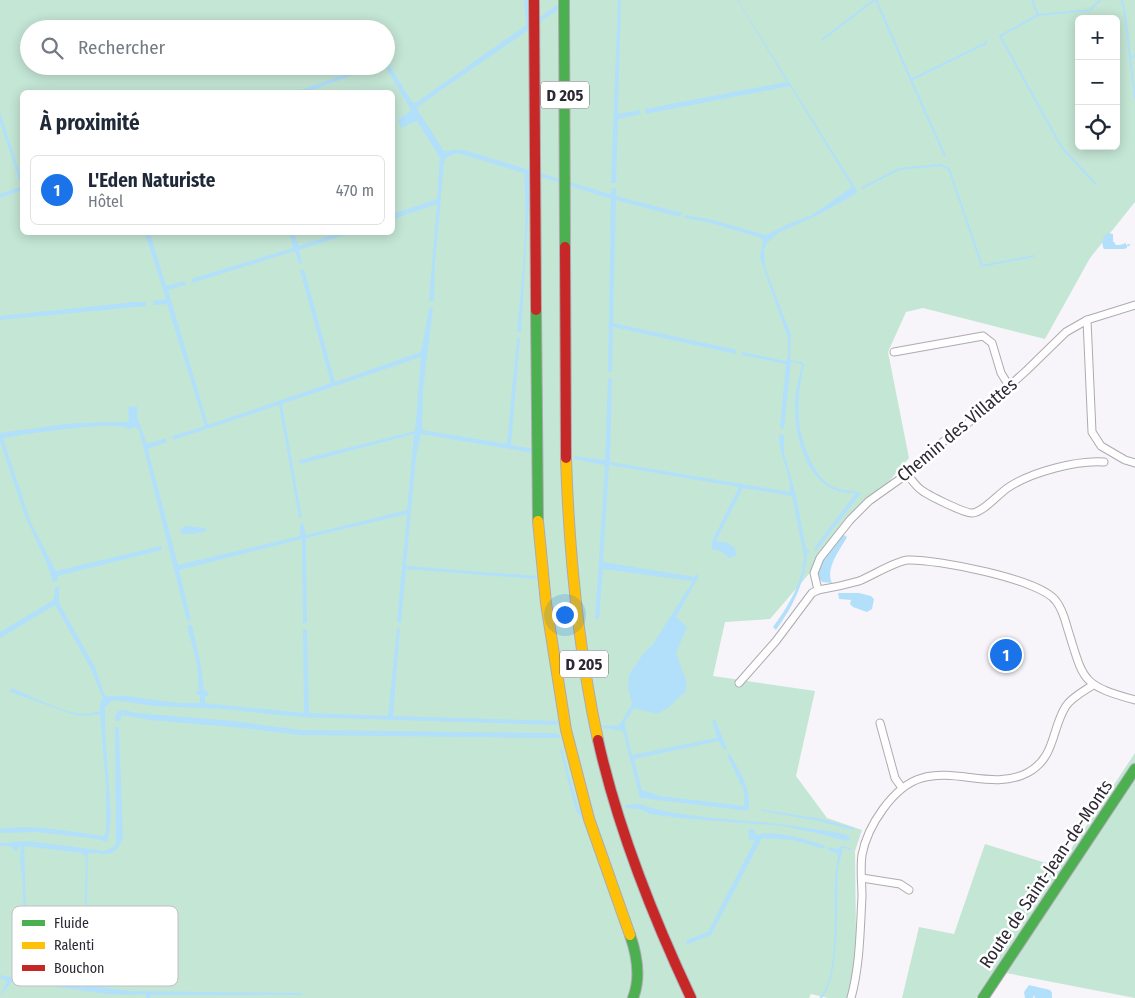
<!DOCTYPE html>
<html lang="fr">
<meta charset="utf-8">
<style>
:root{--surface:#fff;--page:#f6f6f7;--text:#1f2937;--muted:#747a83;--line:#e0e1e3;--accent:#1a73e8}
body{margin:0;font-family:"Fira Sans Condensed",sans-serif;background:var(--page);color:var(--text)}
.controls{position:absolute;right:15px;top:15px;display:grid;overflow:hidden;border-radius:8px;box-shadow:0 2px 12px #0003}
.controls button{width:45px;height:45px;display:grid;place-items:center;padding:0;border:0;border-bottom:1px solid var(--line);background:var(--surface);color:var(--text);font:25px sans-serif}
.you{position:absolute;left:564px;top:614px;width:18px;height:18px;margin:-12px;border:4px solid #fff;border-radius:50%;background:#1a73e8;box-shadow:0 0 0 8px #1a73e833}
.badge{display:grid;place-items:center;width:32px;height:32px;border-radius:50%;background:var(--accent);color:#fff;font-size:16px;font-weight:700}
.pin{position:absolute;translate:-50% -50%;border:2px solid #fff;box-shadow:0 1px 5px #0006}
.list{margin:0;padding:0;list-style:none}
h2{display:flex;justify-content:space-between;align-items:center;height:65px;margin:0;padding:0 20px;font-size:21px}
h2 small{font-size:16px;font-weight:400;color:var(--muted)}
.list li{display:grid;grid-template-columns:32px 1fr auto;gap:15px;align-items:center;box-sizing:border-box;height:70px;margin:0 10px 10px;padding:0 10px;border:1px solid var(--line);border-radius:8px}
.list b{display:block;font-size:19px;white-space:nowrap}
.list p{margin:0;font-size:16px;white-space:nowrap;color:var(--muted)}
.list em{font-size:16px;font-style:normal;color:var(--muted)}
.icon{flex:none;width:28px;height:28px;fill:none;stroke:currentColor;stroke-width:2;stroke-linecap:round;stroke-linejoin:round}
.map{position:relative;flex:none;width:1135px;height:998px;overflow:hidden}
.search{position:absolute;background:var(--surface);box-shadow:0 2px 12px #0003;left:20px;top:20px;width:375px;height:55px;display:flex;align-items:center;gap:12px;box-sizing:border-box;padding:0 18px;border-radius:28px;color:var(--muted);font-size:19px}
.panel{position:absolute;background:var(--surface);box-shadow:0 2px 12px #0003;left:20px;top:90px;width:375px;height:145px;border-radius:8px}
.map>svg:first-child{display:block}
.green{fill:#c4e6d5;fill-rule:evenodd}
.water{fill:#b2e0fa}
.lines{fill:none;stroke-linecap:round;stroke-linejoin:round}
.stream{stroke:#b2e0fa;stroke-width:2}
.street-casing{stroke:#aeaab1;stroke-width:9}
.fast-casing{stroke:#aeaab1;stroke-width:12}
.slow-casing{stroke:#aeaab1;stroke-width:12}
.jam-casing{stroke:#aeaab1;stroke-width:12}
.street{stroke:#fefefe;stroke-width:7}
.fast{stroke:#4caf50;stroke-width:10}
.slow{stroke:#ffc107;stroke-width:10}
.jam{stroke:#c62828;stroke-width:10}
.labels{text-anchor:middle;stroke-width:5;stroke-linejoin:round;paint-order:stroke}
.shield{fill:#fff;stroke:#6c6870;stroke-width:1}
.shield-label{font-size:16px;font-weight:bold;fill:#2d2833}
.street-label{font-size:18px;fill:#2d2833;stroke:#fff}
.key{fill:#fff;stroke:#c0bec2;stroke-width:1}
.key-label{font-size:14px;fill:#2d2833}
</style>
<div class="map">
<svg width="1135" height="998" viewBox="0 0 1135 998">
<rect width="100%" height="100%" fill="#f7f5f9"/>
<g class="green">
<path d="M 0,0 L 1135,0 L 1135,202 L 1090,258 L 1045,339 L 923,308 L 906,312 L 888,352 L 909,458 L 770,619 L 725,622 L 713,676 L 815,691 L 796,776 L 827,818 L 862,830 L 855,851 L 856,939 L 853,971 L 847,998 L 828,998 L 811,994 L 809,998 L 0,998 ZM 1079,19 L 1116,19 L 1116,146 L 1079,146 ZM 29,29 L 386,29 L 386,66 L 29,66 ZM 22,92 L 392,92 L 392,232 L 22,232 Z"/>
<path d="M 1135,753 L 1135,998 L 996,971 L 976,998 L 902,998 L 919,927 L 954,934 L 985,844 L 1059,867 Z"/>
</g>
<g class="water">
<path d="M 524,0 L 530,0 L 530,24 L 564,0 L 572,0 L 420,105 L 417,109 L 444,151 C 449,152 454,148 463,150 L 610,194 L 611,193 L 612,188 L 616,188 L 616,196 L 682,213 L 680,217 L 616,200 L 613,323 L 737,350 L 736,354 L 613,327 L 612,372 L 608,372 L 611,199 L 529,173 L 529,202 L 521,332 L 517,332 C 522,279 528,226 524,173 L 457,153 L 446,158 L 444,163 L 435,264 L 434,301 L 429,301 L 437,204 L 393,219 L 393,214 L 437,199 L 440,158 L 417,121 L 401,128 L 398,120 L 411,110 L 385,66 L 386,66 L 386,60 L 413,103 L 417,102 L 526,25 Z"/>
<path d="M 618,0 L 621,0 L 618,114 L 640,110 L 641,114 L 618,119 L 616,183 L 611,183 Z"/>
<path d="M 737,0 L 740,0 L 739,2 L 858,192 L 818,215 L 778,233 L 767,243 L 764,249 L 765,267 L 791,335 L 790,360 L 802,362 L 804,365 C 796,399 795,431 812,463 C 817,472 822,481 832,486 C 841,492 851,489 861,493 L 816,551 L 814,549 L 817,544 L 856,493 C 848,493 840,493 833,489 C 805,476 795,435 795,406 C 795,392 799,378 802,364 L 791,362 L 784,429 L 780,428 L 786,364 L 742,355 L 742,352 L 786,361 L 788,356 L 788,338 L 762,264 L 760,256 L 763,241 L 759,237 L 707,222 L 684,218 L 686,215 L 713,220 L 766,235 L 786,225 L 812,215 L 852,187 L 790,86 L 645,114 L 645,109 L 787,82 Z"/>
<path d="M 368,66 L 378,66 L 307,92 L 295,92 Z"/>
<path d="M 0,112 L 22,180 L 22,190 L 0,198 L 0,194 L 20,187 L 21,185 L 0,122 Z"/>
<path d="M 145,233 L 150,233 L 166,286 L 185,281 L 186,285 L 168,290 L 208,425 L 331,383 L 300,270 L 304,269 L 335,382 L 421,352 L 429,308 L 433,308 L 423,390 L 422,430 L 507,444 L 517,338 L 520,338 L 511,445 L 534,449 L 533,453 L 421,434 L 416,457 L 406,566 L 537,576 L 538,579 L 406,569 L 401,623 L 397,622 L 407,514 L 306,538 L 307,623 L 303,623 L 302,539 L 179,570 L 191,620 L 187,621 L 139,430 L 135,427 L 129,429 C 117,419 23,435 3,438 L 31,523 L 56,571 L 161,546 L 162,550 L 57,576 L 58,581 L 53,582 L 47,564 L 25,516 L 0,441 L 0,433 L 74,423 L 128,422 L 129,419 L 128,407 L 137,406 L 138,420 L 147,444 L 166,438 L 167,442 L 150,448 L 148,450 L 178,565 L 300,536 L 300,524 L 303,523 L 306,535 L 407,510 L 414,434 L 300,464 L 299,460 L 415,431 L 421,357 L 282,404 L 302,518 L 299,518 L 279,405 L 173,440 L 172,436 L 205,426 L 167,304 L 154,305 L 153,301 L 166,299 Z"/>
<path d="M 290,233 L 294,233 L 299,246 L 338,233 L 351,233 L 299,250 L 302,263 L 299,264 L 295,251 L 192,283 L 191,279 L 293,248 Z"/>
<path d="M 1108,233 L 1113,234 L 1113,241 L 1116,245 L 1120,245 L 1126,243 L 1126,245 L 1130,244 L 1130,246 L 1127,246 L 1127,248 L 1124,249 L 1104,249 C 1101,244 1102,236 1108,233 Z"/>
<path d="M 135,302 L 146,302 L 146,306 L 0,320 L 0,316 Z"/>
<path d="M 608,378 L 612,378 L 610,462 L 790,492 C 791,472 778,455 779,434 L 784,435 L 784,453 L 796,495 L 806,549 L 809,550 L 809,553 L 807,553 C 806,581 792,608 776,630 L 773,627 C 788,607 803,582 804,556 L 792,496 L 743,488 L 716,541 L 728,543 L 735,548 L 736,556 L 729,558 L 722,552 L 712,549 L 712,541 L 739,487 L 609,465 L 603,562 L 695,577 L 696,574 L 699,576 L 676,617 L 687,627 L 676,653 L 686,680 L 686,691 L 668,708 L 657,714 L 634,708 L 625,722 L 625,726 L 632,755 L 717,738 L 712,721 L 715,719 L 727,749 L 724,750 L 719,741 L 634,759 L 642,790 L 660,796 L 744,806 L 744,791 L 727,755 L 730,754 C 739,771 753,791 748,811 L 640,798 L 623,731 L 603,728 L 602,725 L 618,726 L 620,724 L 632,704 L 628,688 L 629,675 L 643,654 L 653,644 L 693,581 L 603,569 L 599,619 L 595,619 L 605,467 L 604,465 L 574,459 L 574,456 L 605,460 Z"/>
<path d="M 185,526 L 206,528 L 206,531 L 193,534 L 182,534 L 180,530 Z"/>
<path d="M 842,534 L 847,537 C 840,550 825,568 832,583 L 822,582 L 818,576 C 819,560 833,546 842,534 Z"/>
<path d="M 59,586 L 59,603 L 95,667 L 104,694 L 106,696 L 126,696 L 177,703 L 200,703 L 200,695 L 196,694 L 196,691 L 199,691 L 197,664 L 187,626 L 192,625 L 201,666 L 204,690 L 208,692 L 208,696 L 205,696 L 205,703 L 304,713 L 303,629 L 307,629 L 309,713 L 388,716 L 397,627 L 400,628 L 393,716 L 561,721 L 561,725 L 299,717 L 223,709 L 155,706 L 113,700 L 105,707 L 105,729 L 111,816 L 108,840 L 106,842 L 98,839 L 37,832 L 0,833 L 0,829 C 35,824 68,831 103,836 L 106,832 L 106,785 L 100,714 L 78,716 L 10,692 L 12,688 C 30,696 61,711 80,714 C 87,714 93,713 100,711 L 100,703 L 103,699 L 91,669 L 55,605 L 0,638 L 0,632 L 52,601 L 54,598 L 55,587 Z"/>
<path d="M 838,593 L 859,593 L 871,596 L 874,599 L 872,609 L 867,612 L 853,607 L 850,604 L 851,600 L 839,599 Z"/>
<path d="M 124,710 L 136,713 L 234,721 L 301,730 L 556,733 L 561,736 L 558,738 L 300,735 L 242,728 L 150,720 L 122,715 L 120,721 L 116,721 L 115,716 L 118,711 Z"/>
<path d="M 115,727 L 118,727 L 119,732 L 123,837 C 115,859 108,853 88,853 L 85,987 L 87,985 L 129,991 L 301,993 L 303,995 L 151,995 L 150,998 L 146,998 L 146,994 C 117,997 86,991 57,987 L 57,984 L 83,987 L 86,858 L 82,853 L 24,846 L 28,979 L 53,983 L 52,985 L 13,981 L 0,996 L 7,981 L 0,978 L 0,975 L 24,980 L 25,976 L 23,887 L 20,859 L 21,847 L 19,847 L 16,852 L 10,846 L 0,846 L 0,843 L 28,841 L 105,851 L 116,845 Z"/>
<path d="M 562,749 L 578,807 L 582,814 L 585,814 L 586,817 L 582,818 L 576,811 L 560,750 Z"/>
<path d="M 639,804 C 671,815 704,817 738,820 C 774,823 809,827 844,834 L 850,837 L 850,840 L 846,841 L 816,833 L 783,826 L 680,818 L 650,814 L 640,809 L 625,808 L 625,805 Z"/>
<path d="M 759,809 L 822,819 L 854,828 L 854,830 L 818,821 L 762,811 Z"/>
<path d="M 749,829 L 754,829 L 756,835 C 775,830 807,839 825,846 L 824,849 L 793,840 L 762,838 L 711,935 L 686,945 L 687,940 L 708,932 L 755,840 L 748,839 Z"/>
<path d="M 829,847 L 838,849 L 842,846 L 851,848 L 851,850 L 843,848 L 838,868 C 836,899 841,976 822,998 L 819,998 C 839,981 834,911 835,885 C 835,874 837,864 838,854 L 828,850 Z"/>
<path d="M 1029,985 L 1050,990 L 1052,993 L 1052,998 L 1035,998 L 1034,995 L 1033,998 L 1025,998 L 1024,992 Z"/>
</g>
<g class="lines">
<g class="stream">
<path d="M 876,0 L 911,80 L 986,43 L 986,41"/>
<path d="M 1032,0 L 1038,15 L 1090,10 L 1100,0"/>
<path d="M 1121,0 L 1124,7 L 1135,98"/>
<path d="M 1038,15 L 1000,36 L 1062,148 L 1095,183"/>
<path d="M 822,40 L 874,0"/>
<path d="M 1130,59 L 1135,55"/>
<path d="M 911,80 L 945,156"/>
<path d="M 862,188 L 899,169 L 941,165 L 949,169 L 982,266 L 1034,256"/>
</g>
<defs>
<g id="street">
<path d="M 1087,320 L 1092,432 L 1101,446 L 1125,460 L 1135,463"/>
<path d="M 894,352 L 983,336 L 992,343 L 1001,373 L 1009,386"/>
<path d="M 907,474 C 911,479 915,485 920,489 C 927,495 964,513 972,513 C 983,513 999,493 1009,487 C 1032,472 1077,460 1104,462"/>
<path d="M 818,590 L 814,573 L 820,558 L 850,520 L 869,501 L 907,474 L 932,450 L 972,420 L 1027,370 L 1066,332 L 1087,320 L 1135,305"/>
<path d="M 739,683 L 776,641 L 812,593 L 818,590 C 831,588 845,585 859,581 C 872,576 895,561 908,560 C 936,559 1040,579 1056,601 C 1063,610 1065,620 1068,630 C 1084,681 1081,685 1135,700"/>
<path d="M 880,723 L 895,778 L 902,788"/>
<path d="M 862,878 L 900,884 L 909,890"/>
<path d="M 851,998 C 860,965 860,931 862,897 C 862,883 860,869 862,855 C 867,827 893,786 922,778 C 956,768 994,790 1027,773 C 1056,758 1051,729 1066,706 C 1072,697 1084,691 1093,685"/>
</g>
<g id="fast">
<path d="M 564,0 L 565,247"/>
<path d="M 536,310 L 538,521"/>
<path d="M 630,935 C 637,955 641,978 633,998"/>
<path d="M 983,998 L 1135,769"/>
</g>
<g id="slow">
<path d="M 566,458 C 569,553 578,647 598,740"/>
<path d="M 538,521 L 546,603 L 566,730 L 589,819 L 630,935"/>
</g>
<g id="jam">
<path d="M 534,0 L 536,310"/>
<path d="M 565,247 L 566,458"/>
<path d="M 598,740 C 618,830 652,915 691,998"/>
</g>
</defs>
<use href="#street" class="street-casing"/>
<use href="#fast" class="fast-casing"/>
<use href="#slow" class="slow-casing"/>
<use href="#jam" class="jam-casing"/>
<use href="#street" class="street"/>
<use href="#fast" class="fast"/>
<use href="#slow" class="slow"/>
<use href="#jam" class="jam"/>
</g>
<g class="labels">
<g class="shield">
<rect x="541" y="81.5" width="48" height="27" rx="4"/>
<rect x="560" y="650.5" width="48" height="27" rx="4"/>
</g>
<g class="shield-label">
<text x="565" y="101">D 205</text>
<text x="584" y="670">D 205</text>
</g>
<g class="street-label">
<text transform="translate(957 430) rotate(-40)" y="6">Chemin des Villattes</text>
<text transform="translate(1046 874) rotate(-56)" y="6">Route de Saint-Jean-de-Monts</text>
</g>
</g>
<rect x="12" y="906" width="166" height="80" rx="8" class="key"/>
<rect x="22" y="920" width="23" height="6" fill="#4caf50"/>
<rect x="22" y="942" width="23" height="7" fill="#ffc107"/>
<rect x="22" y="965" width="23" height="6" fill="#c62828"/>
<g class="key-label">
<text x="54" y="928">Fluide</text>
<text x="54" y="950">Ralenti</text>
<text x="54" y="973">Bouchon</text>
</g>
</svg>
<div class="controls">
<button>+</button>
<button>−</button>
<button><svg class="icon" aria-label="locate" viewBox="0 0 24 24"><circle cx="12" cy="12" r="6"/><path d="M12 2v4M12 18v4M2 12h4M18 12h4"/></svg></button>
</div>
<div class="you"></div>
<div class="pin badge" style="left:1006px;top:655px">1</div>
<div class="search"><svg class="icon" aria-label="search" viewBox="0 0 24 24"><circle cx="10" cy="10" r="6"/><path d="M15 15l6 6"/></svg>Rechercher</div>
<section class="panel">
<h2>À proximité<small></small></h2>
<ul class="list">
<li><span class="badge">1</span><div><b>L'Eden Naturiste</b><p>Hôtel</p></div><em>470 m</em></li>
</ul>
</section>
</div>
